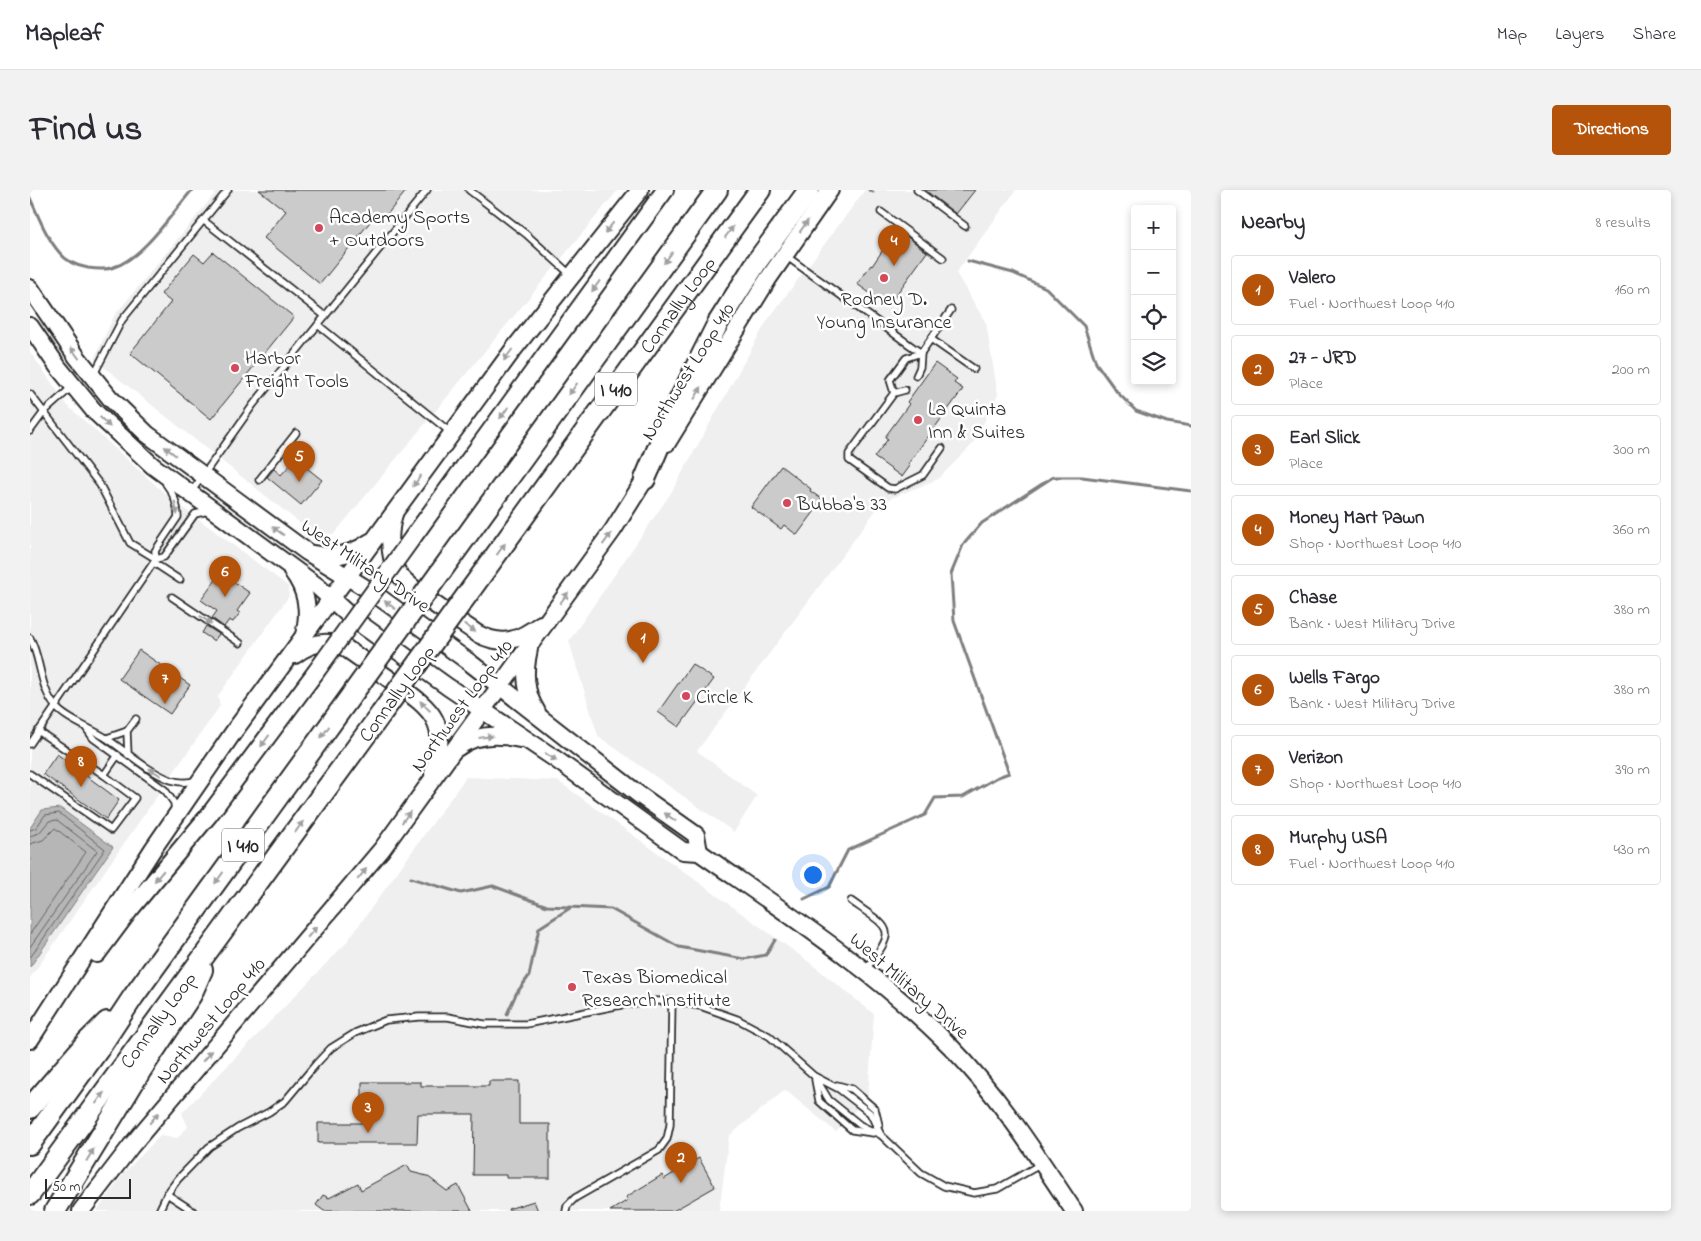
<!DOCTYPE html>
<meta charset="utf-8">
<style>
:root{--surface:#fff;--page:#f2f2f3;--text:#2b2b33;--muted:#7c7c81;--line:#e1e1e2;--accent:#b45309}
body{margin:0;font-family:"Indie Flower",sans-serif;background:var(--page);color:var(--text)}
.controls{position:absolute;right:15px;top:15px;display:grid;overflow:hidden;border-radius:5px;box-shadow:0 2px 8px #0003}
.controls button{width:45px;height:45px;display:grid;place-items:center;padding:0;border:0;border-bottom:1px solid var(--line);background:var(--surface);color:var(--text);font:25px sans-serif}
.scale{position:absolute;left:15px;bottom:12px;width:86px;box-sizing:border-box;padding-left:5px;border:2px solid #2b2b2b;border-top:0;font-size:14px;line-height:18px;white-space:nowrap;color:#2b2b2b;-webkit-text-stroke:4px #fff;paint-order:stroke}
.you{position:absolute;left:782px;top:684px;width:18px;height:18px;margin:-12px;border:4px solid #fff;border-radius:50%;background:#1a73e8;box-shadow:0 0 0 8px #1a73e833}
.badge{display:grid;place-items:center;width:32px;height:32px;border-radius:50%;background:var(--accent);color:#fff;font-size:16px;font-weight:700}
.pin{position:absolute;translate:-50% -41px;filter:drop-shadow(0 1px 2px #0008)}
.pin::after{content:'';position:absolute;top:26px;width:18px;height:15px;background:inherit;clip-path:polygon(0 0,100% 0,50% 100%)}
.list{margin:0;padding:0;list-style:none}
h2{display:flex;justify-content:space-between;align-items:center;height:65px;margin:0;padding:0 20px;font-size:21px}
h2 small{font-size:16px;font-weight:400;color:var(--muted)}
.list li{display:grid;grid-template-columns:32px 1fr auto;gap:15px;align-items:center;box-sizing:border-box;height:70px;margin:0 10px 10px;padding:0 10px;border:1px solid var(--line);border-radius:5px}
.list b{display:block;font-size:19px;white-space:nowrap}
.list p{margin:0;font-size:16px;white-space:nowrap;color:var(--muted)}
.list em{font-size:16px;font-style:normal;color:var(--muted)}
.icon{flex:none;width:28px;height:28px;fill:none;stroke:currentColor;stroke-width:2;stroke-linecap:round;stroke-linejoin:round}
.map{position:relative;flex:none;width:1161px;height:1021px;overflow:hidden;border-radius:5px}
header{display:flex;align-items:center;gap:30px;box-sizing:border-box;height:70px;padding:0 25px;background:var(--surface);border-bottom:1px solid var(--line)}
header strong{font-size:24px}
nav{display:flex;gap:28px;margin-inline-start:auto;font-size:18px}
.intro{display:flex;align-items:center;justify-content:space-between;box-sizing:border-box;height:120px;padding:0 30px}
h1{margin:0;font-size:35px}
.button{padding:12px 22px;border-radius:5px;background:var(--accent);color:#fff;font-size:18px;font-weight:700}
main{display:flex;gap:30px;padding:0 30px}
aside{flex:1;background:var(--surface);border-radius:5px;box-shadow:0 2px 8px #0003}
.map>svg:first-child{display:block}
.built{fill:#efefef}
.water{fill:#b6b6b6;stroke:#7e7e7e}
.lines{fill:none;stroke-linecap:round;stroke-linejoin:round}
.shore{stroke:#636363;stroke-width:1}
.stream{stroke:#7e7e7e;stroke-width:3}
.building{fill:#cbcbcb;stroke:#2b2b2b}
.lane-casing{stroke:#2b2b2b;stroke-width:9}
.secondary-casing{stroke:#2b2b2b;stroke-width:20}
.highway-casing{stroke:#2b2b2b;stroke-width:24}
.lane{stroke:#fff;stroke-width:5.5}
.secondary{stroke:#fff;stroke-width:16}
.highway{stroke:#fff;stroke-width:20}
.secondary-bridge-casing{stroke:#2b2b2b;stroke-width:20;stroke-linecap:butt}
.highway-bridge-casing{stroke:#2b2b2b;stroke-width:24;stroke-linecap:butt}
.secondary-bridge{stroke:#fff;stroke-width:16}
.highway-bridge{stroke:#fff;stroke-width:20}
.oneway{fill:#a0a0a0}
.poi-dot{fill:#d1495b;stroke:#fff;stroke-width:2}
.labels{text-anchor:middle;stroke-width:5;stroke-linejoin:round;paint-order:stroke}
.shield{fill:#fff;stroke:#6b6b6b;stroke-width:1}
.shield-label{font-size:19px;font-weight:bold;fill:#2b2b2b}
.poi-label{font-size:20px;fill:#2b2b2b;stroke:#fff;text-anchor:start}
.street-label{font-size:20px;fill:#2b2b2b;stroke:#fff}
</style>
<header>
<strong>Mapleaf</strong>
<nav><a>Map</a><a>Layers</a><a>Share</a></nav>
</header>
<div class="intro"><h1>Find us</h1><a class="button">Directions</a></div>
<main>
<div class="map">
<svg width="1161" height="1021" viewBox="0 0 1161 1021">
<rect width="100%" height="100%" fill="#fff"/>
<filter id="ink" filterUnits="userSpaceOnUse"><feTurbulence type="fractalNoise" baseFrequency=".02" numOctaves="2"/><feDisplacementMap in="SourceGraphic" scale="10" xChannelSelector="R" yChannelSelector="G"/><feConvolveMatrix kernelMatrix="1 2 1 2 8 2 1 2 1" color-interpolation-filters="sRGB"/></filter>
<g filter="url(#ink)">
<g class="built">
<path d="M 188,0 L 588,0 L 304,344 L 281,342 L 64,169 L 84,126 Z"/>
<path d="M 835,0 L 986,0 L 926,83 L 956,133 L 968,205 L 942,255 L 908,289 L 852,312 L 667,561 L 727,606 L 704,642 L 568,546 L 539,451 L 641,303 L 737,131 Z"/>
<path d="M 0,162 L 38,216 L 140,308 L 258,396 L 259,406 L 188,506 L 190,516 L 0,788 Z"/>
<path d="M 436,587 L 528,591 L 775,769 L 844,824 L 838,906 L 806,942 L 755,900 L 699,946 L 689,1021 L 67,1021 L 95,982 L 130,946 L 147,948 L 158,937 L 152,923 L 316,753 Z"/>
</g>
<path class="water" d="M 30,618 L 83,657 L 0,777 L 0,638 L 12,620 Z"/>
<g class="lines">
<g class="shore">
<path d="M 0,640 L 6,638 L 15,625 L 29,623 L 75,659 L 0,768"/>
<path d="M 0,646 L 9,643 L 19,631 L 27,630 L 67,661 L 0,757"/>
<path d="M 0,654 L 13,650 L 25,638 L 56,662 L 0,744"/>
</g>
<g class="stream">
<path d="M 839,0 L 843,2"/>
<path d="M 0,8 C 8,25 16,47 29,62 C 36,71 46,76 58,78 C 65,79 77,80 84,77 C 112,69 143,22 162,0"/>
<path d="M 938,71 L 983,83 L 1016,98 L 1054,136 L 1066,173 L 1087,202 L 1106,221 L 1137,232 L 1161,236"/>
<path d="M 381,688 L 431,703 L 463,696 L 517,716 L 581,719 L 649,757 L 714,769 L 736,765 L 745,750"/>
<path d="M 774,709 L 799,697 L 818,660 L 895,625 L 905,608 L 933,607 L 968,587 L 979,583 L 924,431 L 921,384 L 933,355 L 952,333 L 1023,287 L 1052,287 L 1161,301"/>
<path d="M 477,824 L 486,804 L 499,786 L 509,738 L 540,718"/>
</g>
</g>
<g class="building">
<path d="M 229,0 L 377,0 L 355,27 L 348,22 L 290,94 L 234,48 L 256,21 Z"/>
<path d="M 895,0 L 945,0 L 926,24 Z"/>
<path d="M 867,39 L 897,62 L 858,116 L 827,94 L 841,75 L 842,76 Z"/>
<path d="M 183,62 L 264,127 L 181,229 L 100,163 L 141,112 L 131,104 L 164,64 L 174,72 Z"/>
<path d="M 905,173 L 927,189 L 924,193 L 933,199 L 878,274 L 880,276 L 872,287 L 844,267 L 858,249 L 855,247 L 879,214 L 877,212 Z"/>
<path d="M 267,270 L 292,290 L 271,315 L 237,287 L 244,279 L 251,285 L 260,275 L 262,277 Z"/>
<path d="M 751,276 L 781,299 L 780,301 L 793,310 L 767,345 L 754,335 L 751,339 L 721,317 Z"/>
<path d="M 191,383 L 220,403 L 207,421 L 210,423 L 203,432 L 199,430 L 194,437 L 182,428 L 187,421 L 171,410 Z"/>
<path d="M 176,436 L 189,444 L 184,451 L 172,443 Z"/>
<path d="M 109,460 L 160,495 L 140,524 L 89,489 Z"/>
<path d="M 662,474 L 684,489 L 649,537 L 628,522 Z"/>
<path d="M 27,564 L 89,610 L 76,629 L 13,584 Z"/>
<path d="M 459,891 L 489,891 L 489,934 L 520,934 L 520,988 L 476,988 L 476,985 L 443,985 L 444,924 L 388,924 L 387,953 L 288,953 L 288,933 L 332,933 L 332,892 L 391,892 L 391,896 L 459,896 Z"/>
<path d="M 669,968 L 685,997 L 643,1021 L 580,1021 L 598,1010 L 596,1007 L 632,985 L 634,989 Z"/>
<path d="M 377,975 L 381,982 L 397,986 L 417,1001 L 428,995 L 442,1021 L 294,1021 L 286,1015 L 293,1005 L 299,1008 L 328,993 L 331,1000 Z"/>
<path d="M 504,1011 L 508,1021 L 479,1021 L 478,1019 Z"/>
</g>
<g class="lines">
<defs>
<g id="lane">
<path d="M 439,0 L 496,44 L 541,85"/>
<path d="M 887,0 L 935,36"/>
<path d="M 851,22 L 913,68"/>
<path d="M 173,30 L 295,126"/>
<path d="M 756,66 L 891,163 L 890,177 L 886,186"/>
<path d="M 288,135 L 420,242"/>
<path d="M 901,149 L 944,179"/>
<path d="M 64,184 L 92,130 L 198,0"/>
<path d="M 864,203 L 875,200"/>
<path d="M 0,204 L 70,295 L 100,353 L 126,369 L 134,367 L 165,324 L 178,321"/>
<path d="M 0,241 L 14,222 L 43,196"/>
<path d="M 912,258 L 893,285 L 865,299 L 858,298 L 819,270 L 819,264 L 864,203 L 860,190 L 876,168 L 891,163 L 921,120"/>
<path d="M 229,290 L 266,243"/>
<path d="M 162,301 L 223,215 L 397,0"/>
<path d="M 124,373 L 150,390"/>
<path d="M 142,407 L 210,453"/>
<path d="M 0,448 C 11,468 9,496 25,516 C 35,529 62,539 76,548 C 97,562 117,581 141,590 C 150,593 158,593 167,590"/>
<path d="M 56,538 L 63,548 L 135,600 L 144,613 L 145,622"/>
<path d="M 8,541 L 74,585 L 88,565"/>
<path d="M 77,548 L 97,541"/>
<path d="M 0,554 L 126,369 L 125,361 L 148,327 C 148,315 143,303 136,294"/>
<path d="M 98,565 L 97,541 L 106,529"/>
<path d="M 0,584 L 81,640 L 105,608 L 74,585"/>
<path d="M 821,711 C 862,740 868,738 835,780"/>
<path d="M 785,887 L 799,910 L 830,935 L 851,945 L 891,983 L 914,996 L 944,1003 L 967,999 L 1011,974"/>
<path d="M 785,890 L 789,911 L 822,940 L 843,943"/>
<path d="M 807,895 L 822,899 L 845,919 L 849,935"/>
<path d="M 137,1004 L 163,1021"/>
<path d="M 129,1021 L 137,1004 L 148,989 L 179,957 L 208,938 L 239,922 L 255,911 L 286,874 L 301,858 L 325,843 L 356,830 L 389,827 L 418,827 L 454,834 L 496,834 L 591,815 L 622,811 L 642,811 L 670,816 L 707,829 L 739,846 L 784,886 L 809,899 L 840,923 L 851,945"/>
<path d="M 536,1021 L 537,1016 L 545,1008 L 629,960 L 637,949 L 640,935 L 642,811"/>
</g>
<g id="secondary">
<path d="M 0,98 L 47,167 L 80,208 L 117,244 L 277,362 L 342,402 L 439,472 L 608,604 L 666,645 L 669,662"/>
<path d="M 0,136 L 28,177 L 64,221 L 123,276 L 287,396 L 322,428 L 418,497 L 524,568 L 653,661 L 669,662 C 756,723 846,781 921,857 C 969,906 1006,964 1044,1021"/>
<path d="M 637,253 L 738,89 L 800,0"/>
<path d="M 364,324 C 359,340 358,365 367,381 C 375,397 431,432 448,444 C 474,457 489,450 511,434"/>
<path d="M 383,347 L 635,0"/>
<path d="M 283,364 C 303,369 323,364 340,352"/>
<path d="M 262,381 C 277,400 280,422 274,445"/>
<path d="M 499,459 C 494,481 494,502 507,522"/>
<path d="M 265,465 C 280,453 296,449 314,457 C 331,469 348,481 365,493 C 404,521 419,533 403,583"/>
<path d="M 427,558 C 445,544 469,544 490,549"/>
<path d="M 67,764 L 99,721 L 179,625 L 285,483"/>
<path d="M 0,850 L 123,659 L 205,540 L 483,160 L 610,0"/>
<path d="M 51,1021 L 101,956 L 352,659 L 583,340 L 622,278"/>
</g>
<g id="highway">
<path d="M 615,289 L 641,227 L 688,133 L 728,70 L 779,0"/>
<path d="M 412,380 L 687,0"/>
<path id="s1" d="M 442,398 L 730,0"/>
<path d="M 0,918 L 57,852 L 77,832"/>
<path d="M 0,954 L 68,860 L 103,807 L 323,503"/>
<path id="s2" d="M 0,1004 L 351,524"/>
<path d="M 25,1021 L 111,880 L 161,805 L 172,780"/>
</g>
</defs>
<use href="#lane" class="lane-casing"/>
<use href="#secondary" class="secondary-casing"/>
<use href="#highway" class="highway-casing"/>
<use href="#lane" class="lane"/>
<use href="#secondary" class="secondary"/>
<use href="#highway" class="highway"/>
<defs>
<path id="secondary-bridge" d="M 285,483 L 383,347"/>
<g id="highway-bridge">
<path d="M 323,503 L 412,380"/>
<path d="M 351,524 L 442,398"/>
</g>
</defs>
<use href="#secondary-bridge" class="secondary-bridge-casing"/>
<use href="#highway-bridge" class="highway-bridge-casing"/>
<use href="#secondary-bridge" class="secondary-bridge"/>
<use href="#highway-bridge" class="highway-bridge"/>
</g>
<defs><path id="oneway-solid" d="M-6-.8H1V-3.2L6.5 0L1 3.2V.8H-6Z" transform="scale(1.25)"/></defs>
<g class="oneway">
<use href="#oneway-solid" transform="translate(774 36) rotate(-55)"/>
<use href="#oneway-solid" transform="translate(579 38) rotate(129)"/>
<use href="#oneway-solid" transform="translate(699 42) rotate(-54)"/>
<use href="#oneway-solid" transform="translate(638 68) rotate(126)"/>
<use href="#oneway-solid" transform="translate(566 96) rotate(126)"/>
<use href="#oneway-solid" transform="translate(45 163) rotate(-126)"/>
<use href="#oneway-solid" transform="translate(478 165) rotate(127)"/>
<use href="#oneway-solid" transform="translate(543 199) rotate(126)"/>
<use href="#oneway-solid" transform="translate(668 203) rotate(-59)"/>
<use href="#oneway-solid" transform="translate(474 223) rotate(126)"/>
<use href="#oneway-solid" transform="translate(75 232) rotate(44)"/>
<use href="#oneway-solid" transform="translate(140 261) rotate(-142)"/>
<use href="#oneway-solid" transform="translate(387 291) rotate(126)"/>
<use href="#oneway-solid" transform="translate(146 318) rotate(79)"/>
<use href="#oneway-solid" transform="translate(248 341) rotate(-144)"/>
<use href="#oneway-solid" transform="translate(577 349) rotate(-54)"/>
<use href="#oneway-solid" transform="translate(471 359) rotate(-54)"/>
<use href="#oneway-solid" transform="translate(534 408) rotate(-53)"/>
<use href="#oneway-solid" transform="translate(360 415) rotate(-144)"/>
<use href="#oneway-solid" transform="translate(176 430) rotate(34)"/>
<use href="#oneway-solid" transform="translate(440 438) rotate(36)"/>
<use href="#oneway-solid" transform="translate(395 516) rotate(-136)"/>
<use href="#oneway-solid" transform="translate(295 542) rotate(126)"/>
<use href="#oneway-solid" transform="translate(456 547) rotate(-7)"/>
<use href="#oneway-solid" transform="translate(235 551) rotate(126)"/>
<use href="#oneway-solid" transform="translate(521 567) rotate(33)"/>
<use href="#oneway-solid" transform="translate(125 582) rotate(-148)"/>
<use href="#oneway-solid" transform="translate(376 627) rotate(-54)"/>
<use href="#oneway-solid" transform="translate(640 627) rotate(-144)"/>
<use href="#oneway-solid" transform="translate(269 637) rotate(-54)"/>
<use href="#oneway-solid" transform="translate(332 684) rotate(-51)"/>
<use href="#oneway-solid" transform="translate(129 686) rotate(130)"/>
<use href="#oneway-solid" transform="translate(189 688) rotate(126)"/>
<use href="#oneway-solid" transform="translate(282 742) rotate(-50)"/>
<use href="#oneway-solid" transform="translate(177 866) rotate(-50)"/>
<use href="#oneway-solid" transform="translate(70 908) rotate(-54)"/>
<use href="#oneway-solid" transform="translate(124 928) rotate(-50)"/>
<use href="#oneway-solid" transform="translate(60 965) rotate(-59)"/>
</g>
</g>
<g class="poi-dot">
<circle cx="289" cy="38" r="5"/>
<circle cx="854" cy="88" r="5"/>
<circle cx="205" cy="178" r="5"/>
<circle cx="888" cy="230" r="5"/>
<circle cx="757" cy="313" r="5"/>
<circle cx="656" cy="506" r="5"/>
<circle cx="542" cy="797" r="5"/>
</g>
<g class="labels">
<g class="shield">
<rect x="565" y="182.5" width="42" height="33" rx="4"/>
<rect x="192" y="638.5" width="42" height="33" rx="4"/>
</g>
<g class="shield-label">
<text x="586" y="206">I 410</text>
<text x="213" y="662">I 410</text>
</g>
<g class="poi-label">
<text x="299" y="33">Academy Sports<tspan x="299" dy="23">+ Outdoors</tspan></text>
<text x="854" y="115" text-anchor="middle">Rodney D.<tspan x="854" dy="23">Young Insurance</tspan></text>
<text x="215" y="174">Harbor<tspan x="215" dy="23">Freight Tools</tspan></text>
<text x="898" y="225">La Quinta<tspan x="898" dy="23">Inn &amp; Suites</tspan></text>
<text x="767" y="320">Bubba's 33</text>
<text x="666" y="513">Circle K</text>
<text x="552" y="793">Texas Biomedical<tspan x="552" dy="23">Research Institute</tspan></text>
</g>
<g class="street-label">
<text dy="7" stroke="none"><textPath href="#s1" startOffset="350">Connally Loop</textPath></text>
<text transform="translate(657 181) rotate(-58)" y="7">Northwest Loop 410</text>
<text transform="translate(336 375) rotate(34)" y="7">West Military Drive</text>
<text transform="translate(366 503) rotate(-54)" y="7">Connally Loop</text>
<text transform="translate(431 515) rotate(-54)" y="7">Northwest Loop 410</text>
<text transform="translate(880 795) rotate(41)" y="7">West Military Drive</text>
<text dy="7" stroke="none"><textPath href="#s2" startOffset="216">Connally Loop</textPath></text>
<text transform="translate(180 830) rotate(-50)" y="7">Northwest Loop 410</text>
</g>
</g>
</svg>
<div class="controls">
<button>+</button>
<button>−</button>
<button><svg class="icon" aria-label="locate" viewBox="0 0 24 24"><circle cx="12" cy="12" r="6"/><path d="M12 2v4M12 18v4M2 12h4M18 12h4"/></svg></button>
<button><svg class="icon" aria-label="layers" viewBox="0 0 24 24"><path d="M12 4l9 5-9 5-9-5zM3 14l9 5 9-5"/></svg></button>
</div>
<div class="scale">50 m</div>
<div class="you"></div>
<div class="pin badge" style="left:613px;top:473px">1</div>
<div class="pin badge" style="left:651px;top:993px">2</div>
<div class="pin badge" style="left:338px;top:943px">3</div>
<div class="pin badge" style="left:864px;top:76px">4</div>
<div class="pin badge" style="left:269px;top:292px">5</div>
<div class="pin badge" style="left:195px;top:407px">6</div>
<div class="pin badge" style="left:135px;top:514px">7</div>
<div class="pin badge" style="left:51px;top:597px">8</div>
</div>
<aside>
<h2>Nearby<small>8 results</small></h2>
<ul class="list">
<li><span class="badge">1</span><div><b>Valero</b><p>Fuel · Northwest Loop 410</p></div><em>160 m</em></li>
<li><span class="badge">2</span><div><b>27 - JRD</b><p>Place</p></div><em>200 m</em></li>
<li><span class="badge">3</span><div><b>Earl Slick</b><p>Place</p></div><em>300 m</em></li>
<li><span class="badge">4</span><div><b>Money Mart Pawn</b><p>Shop · Northwest Loop 410</p></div><em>360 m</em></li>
<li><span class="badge">5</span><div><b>Chase</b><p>Bank · West Military Drive</p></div><em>380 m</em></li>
<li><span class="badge">6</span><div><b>Wells Fargo</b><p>Bank · West Military Drive</p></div><em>380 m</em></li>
<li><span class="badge">7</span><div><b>Verizon</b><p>Shop · Northwest Loop 410</p></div><em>390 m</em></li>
<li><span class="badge">8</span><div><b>Murphy USA</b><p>Fuel · Northwest Loop 410</p></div><em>430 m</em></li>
</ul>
</aside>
</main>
